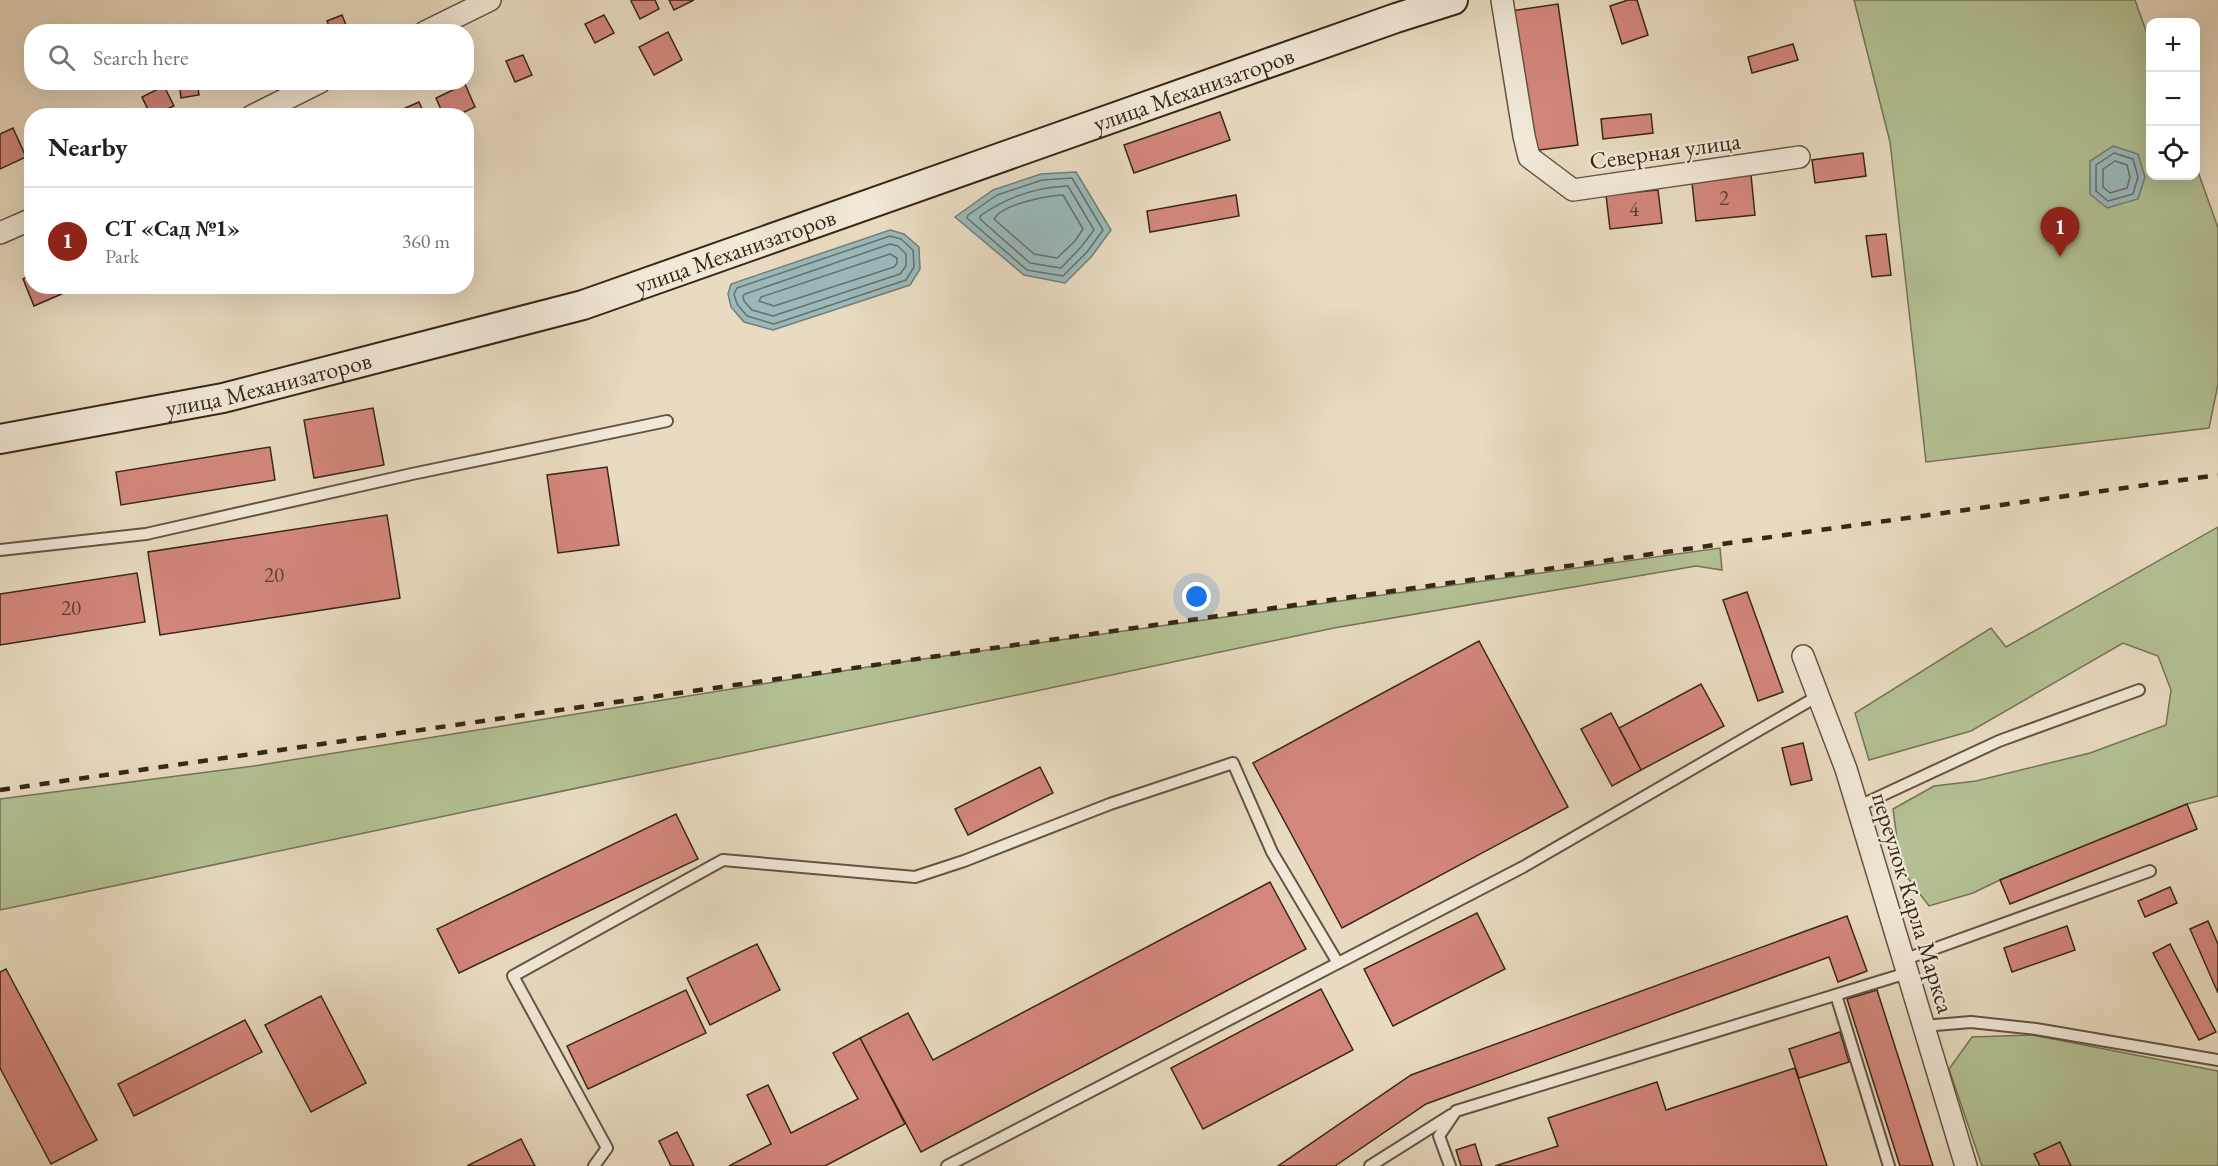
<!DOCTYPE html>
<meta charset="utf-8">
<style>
:root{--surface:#fff;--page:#f6f6f6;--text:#202124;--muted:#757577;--line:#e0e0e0;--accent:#8f2418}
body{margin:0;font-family:"EB Garamond",serif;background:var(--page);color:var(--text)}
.controls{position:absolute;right:18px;top:18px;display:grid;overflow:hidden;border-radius:12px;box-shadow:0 6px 24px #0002}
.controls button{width:54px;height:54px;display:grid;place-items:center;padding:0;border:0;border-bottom:2px solid var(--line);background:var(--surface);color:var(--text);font:30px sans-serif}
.you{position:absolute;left:1197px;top:597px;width:21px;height:21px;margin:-15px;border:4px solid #fff;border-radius:50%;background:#1a73e8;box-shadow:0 0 0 9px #1a73e833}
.badge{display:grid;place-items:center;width:39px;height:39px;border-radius:50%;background:var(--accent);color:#fff;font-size:20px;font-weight:700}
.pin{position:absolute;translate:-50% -50px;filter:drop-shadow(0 2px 3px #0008)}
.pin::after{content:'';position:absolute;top:32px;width:21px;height:18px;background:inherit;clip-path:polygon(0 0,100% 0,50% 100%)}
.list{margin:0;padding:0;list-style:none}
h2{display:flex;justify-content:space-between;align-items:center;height:78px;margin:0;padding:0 24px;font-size:26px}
h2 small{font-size:20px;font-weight:400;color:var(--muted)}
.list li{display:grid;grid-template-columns:39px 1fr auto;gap:18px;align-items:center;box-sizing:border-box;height:108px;padding:0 24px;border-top:2px solid var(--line)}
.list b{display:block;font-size:22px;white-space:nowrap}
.list p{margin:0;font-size:20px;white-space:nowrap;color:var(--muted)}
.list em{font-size:20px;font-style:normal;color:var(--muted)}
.icon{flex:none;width:33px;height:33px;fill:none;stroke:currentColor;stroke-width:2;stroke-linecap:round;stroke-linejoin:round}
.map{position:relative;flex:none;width:2218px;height:1166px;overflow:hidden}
.search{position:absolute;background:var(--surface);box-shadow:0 6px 24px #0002;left:24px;top:24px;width:450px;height:66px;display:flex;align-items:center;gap:15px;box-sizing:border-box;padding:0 21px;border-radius:24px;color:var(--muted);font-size:22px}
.panel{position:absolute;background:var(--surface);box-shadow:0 6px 24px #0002;left:24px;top:108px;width:450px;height:186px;border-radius:24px}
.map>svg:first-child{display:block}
.green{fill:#b3c195;stroke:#757456;stroke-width:1.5}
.water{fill:#9ab9bb;stroke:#727f79;stroke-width:1.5}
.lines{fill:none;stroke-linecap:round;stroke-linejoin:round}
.shore{stroke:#687069;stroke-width:1.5}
.building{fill:#d4877d;stroke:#372717;stroke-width:1.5}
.lane-casing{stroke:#645442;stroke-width:14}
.street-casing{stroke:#645442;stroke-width:24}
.secondary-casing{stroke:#372717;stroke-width:32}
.lane{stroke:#f1e8d7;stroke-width:10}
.street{stroke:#f1e8d7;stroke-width:21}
.secondary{stroke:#f1e8d7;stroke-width:28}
.rail{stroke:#372717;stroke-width:4.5;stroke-dasharray:10 10;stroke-linecap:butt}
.labels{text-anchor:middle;stroke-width:4.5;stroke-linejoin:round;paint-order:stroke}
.number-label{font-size:21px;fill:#5e3f30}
.street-label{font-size:24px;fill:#372717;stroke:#f1e8d7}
</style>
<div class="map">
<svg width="2218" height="1166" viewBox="0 0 2218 1166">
<rect width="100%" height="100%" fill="#e9dbc1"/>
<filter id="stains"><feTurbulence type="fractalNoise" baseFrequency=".00333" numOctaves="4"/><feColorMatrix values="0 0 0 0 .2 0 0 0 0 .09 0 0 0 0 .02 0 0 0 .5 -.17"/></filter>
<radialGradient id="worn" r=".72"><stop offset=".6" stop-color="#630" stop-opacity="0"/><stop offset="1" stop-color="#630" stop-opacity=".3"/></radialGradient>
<g class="green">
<path d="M 1854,0 L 2135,0 L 2150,42 L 2150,176 L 2196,176 L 2196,166 L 2218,228 L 2218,384 L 2209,428 L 1926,462 L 1890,142 Z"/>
<path d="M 2218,527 L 2218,796 L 2187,804 L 2000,880 L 1973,893 L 1929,906 L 1901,869 L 1893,809 L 1934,786 L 1976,781 L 2090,753 L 2166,725 L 2171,690 L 2158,656 L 2123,643 L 1971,731 L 1869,760 L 1855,713 L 1991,628 L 2006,647 Z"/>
<path d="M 1720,548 L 1722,570 L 1696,566 L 1334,628 L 0,910 L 0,799 L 254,766 L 880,665 Z"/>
<path d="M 2032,1035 L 2218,1071 L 2218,1166 L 1982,1166 L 1949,1069 L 1972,1037 Z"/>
</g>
<g class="water">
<path d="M 2113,146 L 2138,154 L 2145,177 L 2138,199 L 2107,208 L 2090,194 L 2090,161 Z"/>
<path d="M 1076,172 L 1111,230 L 1092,256 L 1065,283 L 1024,275 L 955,217 L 993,190 L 1041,174 Z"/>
<path d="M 890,230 L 904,234 L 919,247 L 920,269 L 910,285 L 773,330 L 744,322 L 731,307 L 728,294 L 731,284 Z"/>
</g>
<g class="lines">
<g class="shore">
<path d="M 2114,153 L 2133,159 L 2138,177 L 2133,194 L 2108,201 L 2096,191 L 2096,165 Z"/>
<path d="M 2115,161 L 2127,165 L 2130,177 L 2127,188 L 2110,193 L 2103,187 L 2103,169 Z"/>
<path d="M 1072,178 L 1103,230 L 1087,252 L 1063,276 L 1027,270 L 967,218 L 968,215 L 997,195 L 1042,180 Z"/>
<path d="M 1068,186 L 1094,230 L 1081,247 L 1061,268 L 1030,263 L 980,219 L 980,216 C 1007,197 1036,187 1068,186 Z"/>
<path d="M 1063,195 L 1083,229 L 1075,241 L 1057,258 L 1034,254 L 994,219 C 1002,204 1046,196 1063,195 Z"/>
<path d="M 890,236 L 901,239 L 913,250 L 914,267 L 906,280 L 774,324 L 747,316 L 737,304 L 734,294 L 737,288 Z"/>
<path d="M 890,244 L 898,246 L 906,254 L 906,266 L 900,274 L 773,316 L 752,310 L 744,301 L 743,296 L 745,294 Z"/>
<path d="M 890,254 L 897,258 L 897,263 L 894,267 L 774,306 L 759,301 L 761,297 Z"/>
</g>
</g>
<g class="building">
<path d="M 632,0 L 655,0 L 659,9 L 640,19 L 631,1 Z"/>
<path d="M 669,0 L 694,0 L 674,10 Z"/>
<path d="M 1628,0 L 1637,0 L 1648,35 L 1622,44 L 1610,6 Z"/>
<path d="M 1558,4 L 1578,145 L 1532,151 L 1511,11 Z"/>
<path d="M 342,15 L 348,30 L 331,32 L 327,21 Z"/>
<path d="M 604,15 L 614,33 L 595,43 L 585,24 Z"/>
<path d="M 668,32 L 682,60 L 654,75 L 639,47 Z"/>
<path d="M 1793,44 L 1798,60 L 1752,73 L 1748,57 Z"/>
<path d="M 523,55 L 532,75 L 515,82 L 506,61 Z"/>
<path d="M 179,82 L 197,82 L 199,95 L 181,98 Z"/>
<path d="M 465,84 L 475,107 L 456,116 L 444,116 L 436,98 Z"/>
<path d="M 164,86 L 174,106 L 151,116 L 142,97 Z"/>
<path d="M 419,102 L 425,116 L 389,116 L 389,115 Z"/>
<path d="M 96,110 L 98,116 L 78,116 Z"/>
<path d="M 1220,112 L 1230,140 L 1134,173 L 1124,145 Z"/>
<path d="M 1651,114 L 1653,133 L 1603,139 L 1601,119 Z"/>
<path d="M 13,128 L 26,157 L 0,169 L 0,134 Z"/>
<path d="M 1863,153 L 1866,176 L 1815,183 L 1812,160 Z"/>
<path d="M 1751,175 L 1755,215 L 1696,221 L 1692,182 Z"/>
<path d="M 1658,190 L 1662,223 L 1610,229 L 1606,195 Z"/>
<path d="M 1236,195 L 1239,216 L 1150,232 L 1147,211 Z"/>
<path d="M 1886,234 L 1891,275 L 1872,277 L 1866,236 Z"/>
<path d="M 32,275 L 32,286 L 80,286 L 34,306 L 23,279 Z"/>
<path d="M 373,408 L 384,465 L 314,478 L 304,420 Z"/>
<path d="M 270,447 L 275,480 L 121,505 L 116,472 Z"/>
<path d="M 607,467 L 619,545 L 558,553 L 547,475 Z"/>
<path d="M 387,515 L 400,598 L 160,635 L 148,552 Z"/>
<path d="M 137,573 L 145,622 L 0,645 L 0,594 Z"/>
<path d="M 1747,592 L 1783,692 L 1758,701 L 1723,600 Z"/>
<path d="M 1479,641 L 1568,807 L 1342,928 L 1253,763 Z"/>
<path d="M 1701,684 L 1724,726 L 1641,770 L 1619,728 Z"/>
<path d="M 1611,713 L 1641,770 L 1612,786 L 1581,729 Z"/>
<path d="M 1803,743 L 1812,780 L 1791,785 L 1782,748 Z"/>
<path d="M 1040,767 L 1053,793 L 968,835 L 955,809 Z"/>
<path d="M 2187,804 L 2197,829 L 2010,904 L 2000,880 Z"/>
<path d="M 676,814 L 698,859 L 459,973 L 437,929 Z"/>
<path d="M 1270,882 L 1306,949 L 921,1152 L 860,1038 L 908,1013 L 933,1060 Z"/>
<path d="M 2170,887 L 2177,903 L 2145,917 L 2138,901 Z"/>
<path d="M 1477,913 L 1505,969 L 1393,1026 L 1364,969 Z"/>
<path d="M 1847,916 L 1867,971 L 1838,982 L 1829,957 L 1426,1104 L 1335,1166 L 1278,1166 L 1411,1075 Z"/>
<path d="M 2208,921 L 2218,944 L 2218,993 L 2190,929 Z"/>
<path d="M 2067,926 L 2075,950 L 2012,972 L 2004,948 Z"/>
<path d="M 757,944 L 780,990 L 710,1025 L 687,978 Z"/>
<path d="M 2170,944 L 2216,1032 L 2199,1040 L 2153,953 Z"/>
<path d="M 6,969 L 97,1140 L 51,1164 L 0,1068 L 0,972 Z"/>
<path d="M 1321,989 L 1353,1050 L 1203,1129 L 1171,1068 Z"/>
<path d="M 686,990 L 706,1033 L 588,1089 L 567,1046 Z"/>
<path d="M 1877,990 L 1933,1166 L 1900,1166 L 1847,999 Z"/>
<path d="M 321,996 L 366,1083 L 311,1112 L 265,1025 Z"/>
<path d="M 245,1020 L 262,1052 L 134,1116 L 118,1084 Z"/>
<path d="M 1840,1032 L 1849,1062 L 1799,1078 L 1789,1049 Z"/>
<path d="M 860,1038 L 905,1124 L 825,1166 L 729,1166 L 771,1144 L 747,1095 L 768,1085 L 791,1133 L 858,1099 L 833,1053 Z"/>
<path d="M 1795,1068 L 1827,1166 L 1495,1166 L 1558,1146 L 1548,1118 L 1657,1082 L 1666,1110 Z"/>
<path d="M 677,1132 L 694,1166 L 671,1166 L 659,1141 Z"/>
<path d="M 521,1139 L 535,1166 L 467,1166 Z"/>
<path d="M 2060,1142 L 2071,1166 L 2040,1166 L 2034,1154 Z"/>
<path d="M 1475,1144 L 1482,1166 L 1461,1166 L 1456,1150 Z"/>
</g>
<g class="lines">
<defs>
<g id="lane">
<path d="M 0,550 L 146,534 L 412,474 L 667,421"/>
<path d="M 1857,807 L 1999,741 L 2139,690"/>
<path d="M 1903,960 L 2150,871"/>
<path d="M 1836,995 L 1889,1166"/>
<path d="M 1923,1026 L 1971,1022 L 2036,1029 L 2218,1060"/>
<path d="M 594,1166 L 607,1148 L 513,976 L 723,860 L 915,877 L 964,861 L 1110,804 L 1233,763 L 1272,852 L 1338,963"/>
<path d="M 947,1166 L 1523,867 L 1818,696"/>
<path d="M 1370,1166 L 1451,1115"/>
<path d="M 1450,1166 L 1439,1136 L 1456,1111 L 1907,973"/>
</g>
<g id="street">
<path d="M 1502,0 L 1524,136 L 1529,157 L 1573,190 L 1799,157"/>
<path d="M 425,32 L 490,0"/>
<path d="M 252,116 L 320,82"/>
<path d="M 0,233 L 32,219"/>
<path d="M 1803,656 L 1846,769 L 1966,1166"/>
</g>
<g id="secondary">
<path id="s1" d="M 0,439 L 223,398 L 583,305 L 1396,18 L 1453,0"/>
</g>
</defs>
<use href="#lane" class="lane-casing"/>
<use href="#street" class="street-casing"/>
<use href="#secondary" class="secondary-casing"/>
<use href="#lane" class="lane"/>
<use href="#street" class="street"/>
<use href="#secondary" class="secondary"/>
<path class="rail" d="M 0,790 L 1806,532 L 2218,475"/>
</g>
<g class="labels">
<g class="number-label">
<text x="1724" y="205">2</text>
<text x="1634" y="216">4</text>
<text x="274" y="582">20</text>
<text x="71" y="615">20</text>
</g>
<g class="street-label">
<text dy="8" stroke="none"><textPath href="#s1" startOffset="1246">улица Механизаторов</textPath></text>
<text transform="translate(1665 151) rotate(-8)" y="8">Северная улица</text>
<text dy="8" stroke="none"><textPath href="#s1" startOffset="760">улица Механизаторов</textPath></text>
<text dy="8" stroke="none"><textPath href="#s1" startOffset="274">улица Механизаторов</textPath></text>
<text transform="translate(1913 903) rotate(73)" y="8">переулок Карла Маркса</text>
</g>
</g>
<rect width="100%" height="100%" filter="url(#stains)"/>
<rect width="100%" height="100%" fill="url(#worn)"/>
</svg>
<div class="controls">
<button>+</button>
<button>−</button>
<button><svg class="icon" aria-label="locate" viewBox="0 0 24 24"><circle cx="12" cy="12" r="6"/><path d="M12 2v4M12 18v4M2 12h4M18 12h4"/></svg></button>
</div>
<div class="you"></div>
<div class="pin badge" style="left:2060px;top:257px">1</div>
<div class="search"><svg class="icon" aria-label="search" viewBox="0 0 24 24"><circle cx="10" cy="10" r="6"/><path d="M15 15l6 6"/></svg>Search here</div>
<section class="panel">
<h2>Nearby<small></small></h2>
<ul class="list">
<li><span class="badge">1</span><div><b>СТ «Сад №1»</b><p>Park</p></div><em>360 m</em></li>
</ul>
</section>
</div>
